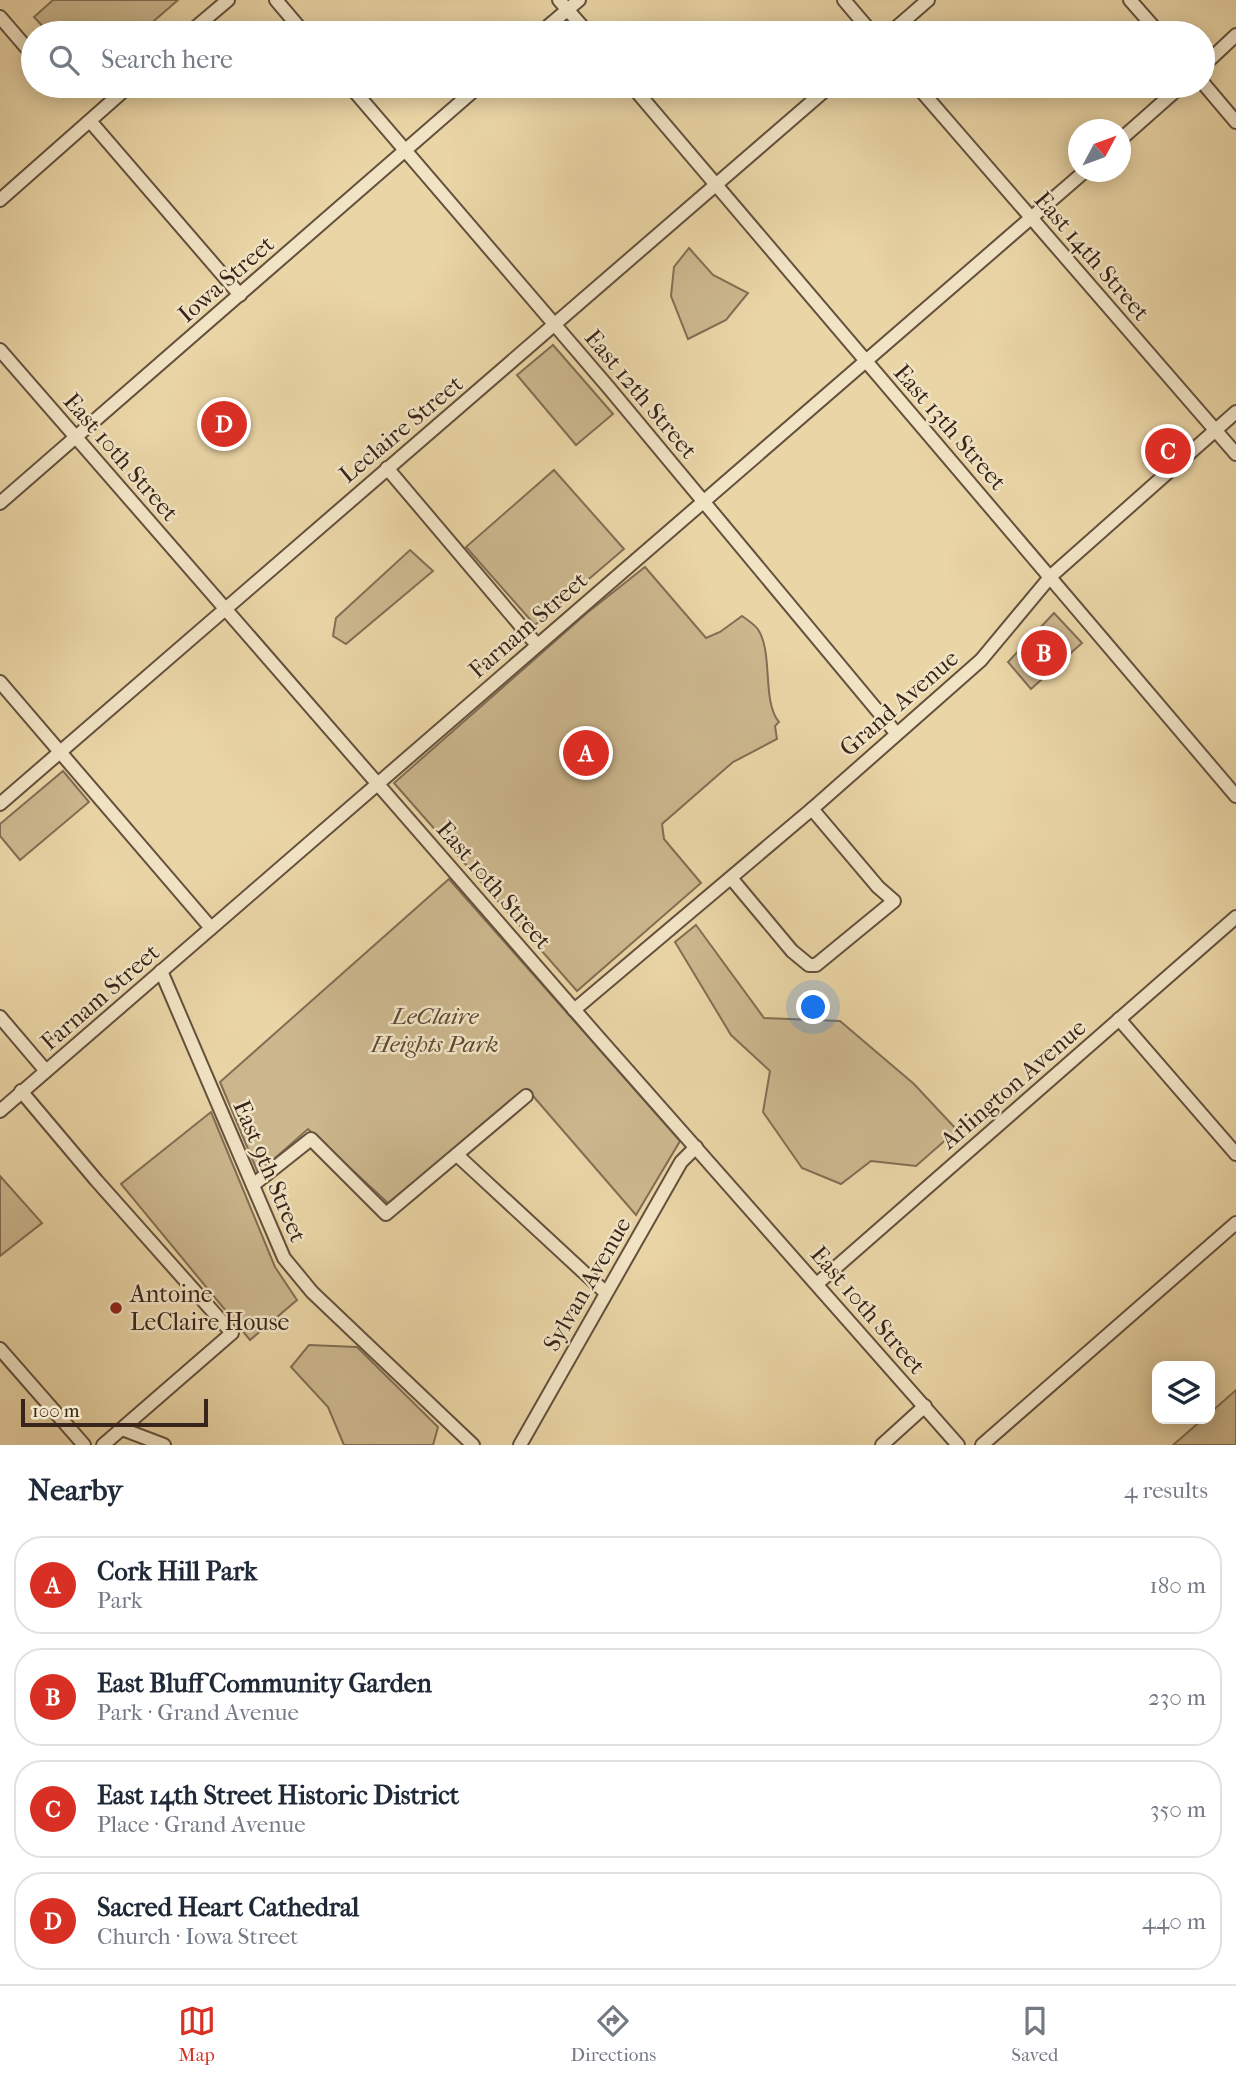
<!DOCTYPE html>
<meta charset="utf-8">
<style>
:root{--surface:#fff;--page:#f6f6f7;--text:#1f2937;--muted:#747a83;--line:#e0e1e3;--accent:#d93025}
body{margin:0;font-family:"IM FELL French Canon",serif;background:var(--page);color:var(--text)}
.controls{position:absolute;right:21px;bottom:21px;display:grid;overflow:hidden;border-radius:14px;box-shadow:0 4px 18px #0003}
.controls button{width:63px;height:63px;display:grid;place-items:center;padding:0;border:0;border-bottom:2px solid var(--line);background:var(--surface);color:var(--text);font:35px sans-serif}
.compass{position:absolute;left:1068px;top:119px;width:63px;height:63px;border-radius:50%;background:var(--surface);box-shadow:0 4px 18px #0003;rotate:49deg}
.scale{position:absolute;left:21px;bottom:18px;width:187px;box-sizing:border-box;padding-left:7px;border:4px solid #38241a;border-top:0;font-size:19px;line-height:24px;white-space:nowrap;color:#38241a;-webkit-text-stroke:5px #f1e4c5;paint-order:stroke}
.you{position:absolute;left:814px;top:1008px;width:24px;height:24px;margin:-18px;border:5px solid #fff;border-radius:50%;background:#1a73e8;box-shadow:0 0 0 10px #1a73e833}
.badge{display:grid;place-items:center;width:46px;height:46px;border-radius:50%;background:var(--accent);color:#fff;font-size:23px;font-weight:700}
.pin{position:absolute;translate:-50% -50%;border:4px solid #fff;box-shadow:0 2px 7px #0006}
.list{margin:0;padding:0;list-style:none}
h2{display:flex;justify-content:space-between;align-items:center;height:91px;margin:0;padding:0 28px;font-size:30px}
h2 small{font-size:23px;font-weight:400;color:var(--muted)}
.list li{display:grid;grid-template-columns:46px 1fr auto;gap:21px;align-items:center;box-sizing:border-box;height:98px;margin:0 14px 14px;padding:0 14px;border:2px solid var(--line);border-radius:28px}
.list b{display:block;font-size:26px;white-space:nowrap}
.list p{margin:0;font-size:23px;white-space:nowrap;color:var(--muted)}
.list em{font-size:23px;font-style:normal;color:var(--muted)}
.icon{flex:none;width:38px;height:38px;fill:none;stroke:currentColor;stroke-width:2;stroke-linecap:round;stroke-linejoin:round}
.map{position:relative;flex:none;width:1236px;height:1445px;overflow:hidden}
.search{position:absolute;background:var(--surface);box-shadow:0 4px 18px #0003;left:21px;right:21px;top:21px;height:77px;display:flex;align-items:center;gap:18px;box-sizing:border-box;padding:0 24px;border-radius:38px;color:var(--muted);font-size:26px}
.sheet{height:539px;background:var(--surface)}
nav{display:flex;justify-content:space-around;align-items:center;box-sizing:border-box;height:98px;border-top:2px solid var(--line);background:var(--surface);font-size:19px;color:var(--muted)}
nav a{display:grid;justify-items:center;gap:4px}
nav .on{color:var(--accent)}
.map>svg:first-child{display:block}
.green{fill:#ccb78e;stroke:#826e54;stroke-width:2}
.lines{fill:none;stroke-linecap:round;stroke-linejoin:round}
.minor-casing{stroke:#64503d;stroke-width:16}
.minor{stroke:#f1e4c5;stroke-width:12}
.poi-dot{fill:#8f2418;stroke:#f1e4c5;stroke-width:2.5}
.labels{text-anchor:middle;stroke-width:5;stroke-linejoin:round;paint-order:stroke}
.street-label{font-size:24px;fill:#38241a;stroke:#f1e4c5}
.park-label{font-size:24px;font-style:italic;fill:#5d4937;stroke:#f1e4c5}
.poi-label{font-size:24px;fill:#38241a;stroke:#f1e4c5;text-anchor:start}
</style>
<div class="map">
<svg width="1236" height="1445" viewBox="0 0 1236 1445">
<rect width="100%" height="100%" fill="#ead5a6"/>
<filter id="stains"><feTurbulence type="fractalNoise" baseFrequency=".00286" numOctaves="4"/><feColorMatrix values="0 0 0 0 .2 0 0 0 0 .09 0 0 0 0 .02 0 0 0 .5 -.17"/></filter>
<radialGradient id="worn" r=".72"><stop offset=".6" stop-color="#630" stop-opacity="0"/><stop offset="1" stop-color="#630" stop-opacity=".3"/></radialGradient>
<g class="green">
<path d="M 53,0 L 178,0 L 140,33 L 49,33 L 34,17 Z"/>
<path d="M 689,248 L 713,275 L 748,293 L 726,320 L 688,339 L 671,296 L 674,267 Z"/>
<path d="M 553,345 L 613,414 L 576,445 L 517,375 Z"/>
<path d="M 554,470 L 624,549 L 535,625 L 466,547 Z"/>
<path d="M 410,550 L 433,571 L 346,644 L 333,636 L 336,618 Z"/>
<path d="M 645,567 L 706,638 L 720,632 L 742,616 C 747,620 756,625 759,631 C 773,655 762,702 779,722 L 775,726 L 777,739 L 733,762 L 662,824 L 664,839 L 701,883 L 577,991 L 394,783 L 587,613 Z"/>
<path d="M 1054,613 L 1082,643 L 1031,689 L 1008,662 Z"/>
<path d="M 63,771 L 89,802 L 20,860 L 0,836 L 0,824 Z"/>
<path d="M 449,879 L 680,1141 L 636,1215 L 527,1089 L 388,1203 L 308,1129 L 258,1173 L 220,1082 Z"/>
<path d="M 696,925 L 764,1018 L 840,1021 L 914,1084 L 957,1130 L 916,1166 L 871,1161 L 841,1184 L 802,1168 L 763,1112 L 770,1071 L 731,1035 L 675,942 Z"/>
<path d="M 211,1112 L 275,1267 L 297,1300 L 250,1340 L 121,1184 Z"/>
<path d="M 0,1176 L 42,1223 L 0,1256 Z"/>
<path d="M 309,1345 L 357,1347 L 438,1427 L 433,1445 L 344,1445 L 328,1407 L 291,1367 Z"/>
<path d="M 1236,1390 L 1236,1445 L 1173,1445 L 1203,1419 L 1210,1419 L 1210,1413 Z"/>
</g>
<g class="lines">
<defs>
<g id="minor">
<path d="M 276,0 L 304,33"/>
<path d="M 559,0 L 588,33"/>
<path d="M 844,0 L 872,33"/>
<path d="M 1130,0 L 1159,33"/>
<path d="M 0,17 L 31,53"/>
<path d="M 189,33 L 228,0"/>
<path d="M 540,33 L 579,0"/>
<path d="M 890,33 L 928,0"/>
<path d="M 1203,66 L 1236,35"/>
<path d="M 1203,83 L 1236,122"/>
<path d="M 350,86 L 609,388 L 896,733"/>
<path d="M 632,86 L 1236,796"/>
<path d="M 917,86 L 1236,454"/>
<path d="M 90,121 L 240,295"/>
<path d="M 1120,140 L 1181,86"/>
<path d="M 0,200 L 129,86"/>
<path d="M 0,350 L 598,1037 L 958,1445"/>
<path d="M 387,468 L 537,645"/>
<path d="M 0,503 L 479,86"/>
<path d="M 0,682 L 211,928"/>
<path d="M 0,804 L 830,86"/>
<path d="M 731,878 L 792,951 L 809,965 L 816,965 L 894,901 L 878,887 L 812,809"/>
<path d="M 161,971 L 284,1258 L 312,1292 L 473,1445"/>
<path d="M 574,1010 L 812,809 L 981,660 L 1051,576 L 1236,412"/>
<path d="M 0,1017 L 46,1071"/>
<path d="M 1119,1019 L 1236,1154"/>
<path d="M 21,1091 L 96,1180 L 232,1333 L 103,1445"/>
<path d="M 0,1111 L 1084,172"/>
<path d="M 457,1155 L 605,1292"/>
<path d="M 253,1185 L 311,1139 L 386,1214 L 526,1096"/>
<path d="M 818,1283 L 1236,917"/>
<path d="M 0,1349 L 84,1445"/>
<path d="M 122,1429 L 164,1445"/>
<path d="M 520,1445 L 681,1162 L 696,1147"/>
<path d="M 882,1445 L 925,1406"/>
<path d="M 982,1445 L 1236,1223"/>
</g>
</defs>
<use href="#minor" class="minor-casing"/>
<use href="#minor" class="minor"/>
</g>
<circle class="poi-dot" cx="116" cy="1308" r="7"/>
<g class="labels">
<g class="street-label">
<text transform="translate(1092 256) rotate(49)" y="8">East 14th Street</text>
<text transform="translate(226 279) rotate(-41)" y="8">Iowa Street</text>
<text transform="translate(641 394) rotate(50)" y="8">East 12th Street</text>
<text transform="translate(950 427) rotate(49)" y="8">East 13th Street</text>
<text transform="translate(401 429) rotate(-40)" y="8">Leclaire Street</text>
<text transform="translate(121 457) rotate(49)" y="8">East 10th Street</text>
<text transform="translate(528 625) rotate(-41)" y="8">Farnam Street</text>
<text transform="translate(899 703) rotate(-41)" y="8">Grand Avenue</text>
<text transform="translate(494 885) rotate(49)" y="8">East 10th Street</text>
<text transform="translate(100 997) rotate(-41)" y="8">Farnam Street</text>
<text transform="translate(1013 1084) rotate(-41)" y="8">Arlington Avenue</text>
<text transform="translate(270 1171) rotate(67)" y="8">East 9th Street</text>
<text transform="translate(587 1284) rotate(-60)" y="8">Sylvan Avenue</text>
<text transform="translate(868 1310) rotate(49)" y="8">East 10th Street</text>
</g>
<g class="park-label">
<text x="435" y="1024">LeClaire<tspan x="435" dy="28">Heights Park</tspan></text>
</g>
<g class="poi-label">
<text x="130" y="1302">Antoine<tspan x="130" dy="28">LeClaire House</tspan></text>
</g>
</g>
<rect width="100%" height="100%" filter="url(#stains)"/>
<rect width="100%" height="100%" fill="url(#worn)"/>
</svg>
<div class="controls">
<button><svg class="icon" aria-label="layers" viewBox="0 0 24 24"><path d="M12 4l9 5-9 5-9-5zM3 14l9 5 9-5"/></svg></button>
</div>
<svg class="compass" viewBox="-18 -18 36 36"><path d="M0-13l5 13h-10z" fill="#e53935"/><path d="M0 13l5-13h-10z" fill="#747a83"/></svg>
<div class="scale">100 m</div>
<div class="you"></div>
<div class="pin badge" style="left:586px;top:753px">A</div>
<div class="pin badge" style="left:1044px;top:653px">B</div>
<div class="pin badge" style="left:1168px;top:451px">C</div>
<div class="pin badge" style="left:224px;top:424px">D</div>
<div class="search"><svg class="icon" aria-label="search" viewBox="0 0 24 24"><circle cx="10" cy="10" r="6"/><path d="M15 15l6 6"/></svg>Search here</div>
</div>
<section class="sheet">
<h2>Nearby<small>4 results</small></h2>
<ul class="list">
<li><span class="badge">A</span><div><b>Cork Hill Park</b><p>Park</p></div><em>180 m</em></li>
<li><span class="badge">B</span><div><b>East Bluff Community Garden</b><p>Park · Grand Avenue</p></div><em>230 m</em></li>
<li><span class="badge">C</span><div><b>East 14th Street Historic District</b><p>Place · Grand Avenue</p></div><em>350 m</em></li>
<li><span class="badge">D</span><div><b>Sacred Heart Cathedral</b><p>Church · Iowa Street</p></div><em>440 m</em></li>
</ul>
</section>
<nav>
<a class="on"><svg class="icon" aria-label="map" viewBox="0 0 24 24"><path d="M3 6l6-2 6 2 6-2v14l-6 2-6-2-6 2zM9 4v14M15 6v14"/></svg>Map</a>
<a><svg class="icon" aria-label="directions" viewBox="0 0 24 24"><path d="M12 3l9 9-9 9-9-9zM9 14v-3h6M13 9l2 2-2 2"/></svg>Directions</a>
<a><svg class="icon" aria-label="saved" viewBox="0 0 24 24"><path d="M7 4h10v16l-5-4-5 4z"/></svg>Saved</a>
</nav>
